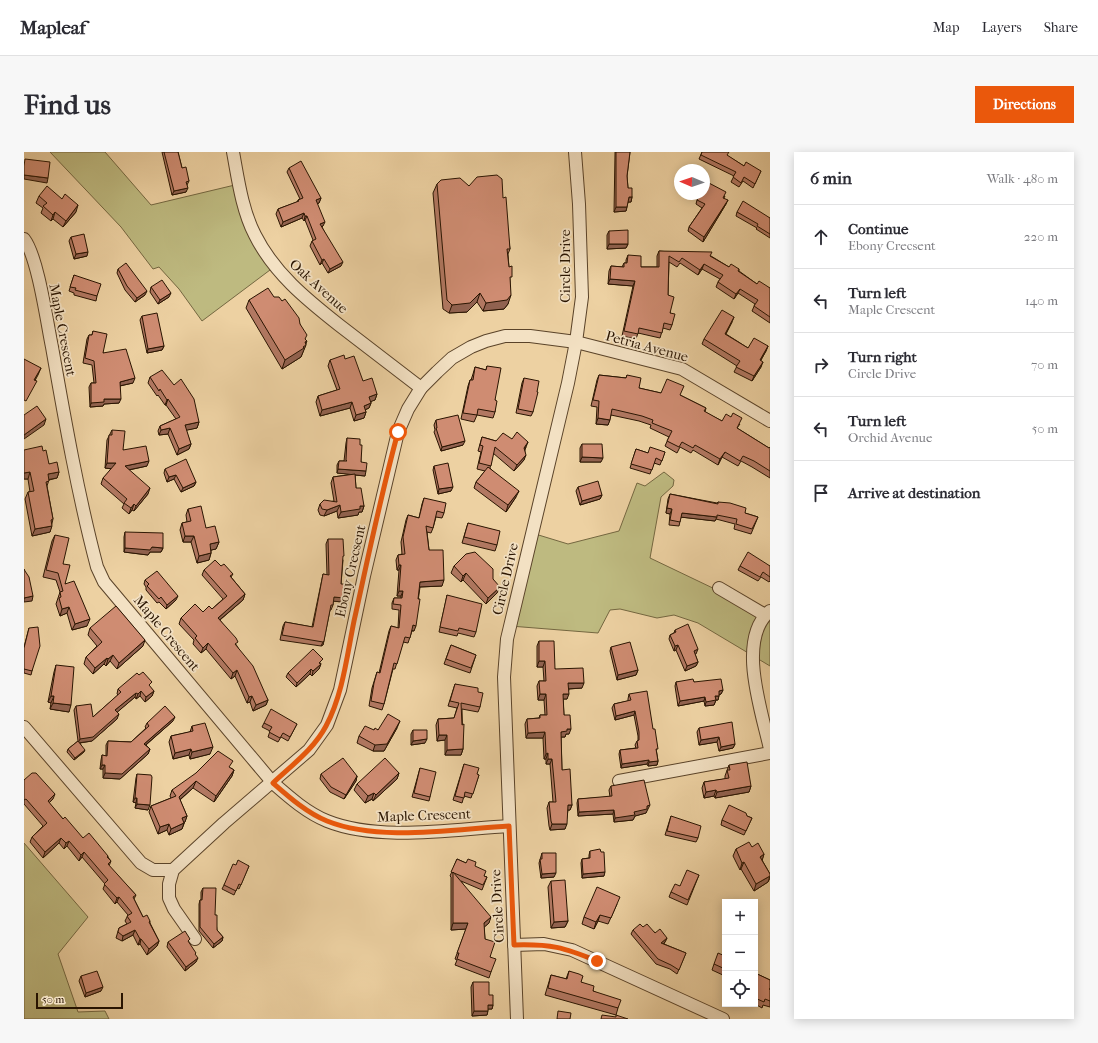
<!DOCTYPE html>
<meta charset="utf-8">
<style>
:root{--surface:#fff;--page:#f7f7f7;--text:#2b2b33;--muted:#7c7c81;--line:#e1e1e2;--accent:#ea580c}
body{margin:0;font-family:"IM FELL French Canon",serif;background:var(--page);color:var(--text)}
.controls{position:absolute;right:12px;bottom:12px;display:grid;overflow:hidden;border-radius:0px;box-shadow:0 2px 10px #0003}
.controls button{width:36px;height:36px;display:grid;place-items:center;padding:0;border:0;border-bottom:1px solid var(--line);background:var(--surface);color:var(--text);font:20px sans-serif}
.compass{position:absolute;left:650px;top:12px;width:36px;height:36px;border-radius:50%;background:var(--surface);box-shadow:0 2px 10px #0003;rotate:272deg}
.scale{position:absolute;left:12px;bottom:10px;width:87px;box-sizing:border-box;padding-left:4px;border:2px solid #291401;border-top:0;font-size:11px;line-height:14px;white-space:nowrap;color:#291401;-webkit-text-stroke:3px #f3e1c3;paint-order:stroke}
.stop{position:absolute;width:12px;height:12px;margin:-9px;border:3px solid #ea580c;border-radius:50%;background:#fff}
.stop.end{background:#ea580c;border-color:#fff;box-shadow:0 1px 4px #0008}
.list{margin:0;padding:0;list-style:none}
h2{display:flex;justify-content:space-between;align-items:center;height:52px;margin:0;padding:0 16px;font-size:17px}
h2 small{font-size:13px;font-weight:400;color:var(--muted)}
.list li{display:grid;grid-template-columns:26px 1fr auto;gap:12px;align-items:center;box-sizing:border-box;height:64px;padding:0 16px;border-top:1px solid var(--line)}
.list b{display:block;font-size:15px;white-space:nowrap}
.list p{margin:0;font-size:13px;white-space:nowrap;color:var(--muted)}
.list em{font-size:13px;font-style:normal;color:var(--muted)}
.icon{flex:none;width:22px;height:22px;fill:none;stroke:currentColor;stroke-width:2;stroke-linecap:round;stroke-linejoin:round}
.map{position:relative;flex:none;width:746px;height:867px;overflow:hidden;border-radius:0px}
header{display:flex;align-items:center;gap:24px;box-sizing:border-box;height:56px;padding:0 20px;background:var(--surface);border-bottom:1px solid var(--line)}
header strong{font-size:19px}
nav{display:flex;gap:22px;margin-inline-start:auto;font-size:14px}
.intro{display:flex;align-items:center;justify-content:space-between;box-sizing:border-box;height:96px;padding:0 24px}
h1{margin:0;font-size:28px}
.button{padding:10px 18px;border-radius:0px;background:var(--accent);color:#fff;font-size:14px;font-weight:700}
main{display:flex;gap:24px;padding:0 24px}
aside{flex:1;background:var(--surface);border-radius:0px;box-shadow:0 2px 10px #0003}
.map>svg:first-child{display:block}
.green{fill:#beba80;stroke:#746740}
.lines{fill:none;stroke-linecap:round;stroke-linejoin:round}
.street-casing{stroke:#5a4329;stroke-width:14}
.street{stroke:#f3e1c3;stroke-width:12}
.wall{fill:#b27862;stroke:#291401}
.shaded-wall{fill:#916250;stroke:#291401}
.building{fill:#cf8c72;stroke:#291401}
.route{stroke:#ea580c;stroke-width:5}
.labels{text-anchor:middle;stroke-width:3.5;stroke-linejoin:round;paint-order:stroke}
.street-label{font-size:14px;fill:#291401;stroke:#f3e1c3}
</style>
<header>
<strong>Mapleaf</strong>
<nav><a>Map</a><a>Layers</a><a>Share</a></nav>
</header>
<div class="intro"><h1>Find us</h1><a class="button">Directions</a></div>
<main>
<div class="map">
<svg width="746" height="867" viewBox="0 0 746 867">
<rect width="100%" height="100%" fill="#edd1a2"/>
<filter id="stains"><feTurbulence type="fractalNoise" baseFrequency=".005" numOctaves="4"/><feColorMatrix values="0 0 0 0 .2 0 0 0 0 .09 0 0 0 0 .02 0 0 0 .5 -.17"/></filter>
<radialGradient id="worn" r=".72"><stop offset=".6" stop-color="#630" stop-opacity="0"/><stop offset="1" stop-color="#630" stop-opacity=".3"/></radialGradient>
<g class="green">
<path d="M 26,0 L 81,0 L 127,53 L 215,32 L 250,115 L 178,169 L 155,137 L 135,115 L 129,117 L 97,75 Z"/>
<path d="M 640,320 L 650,328 L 649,334 L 637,345 L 626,406 L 695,439 L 742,465 L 746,470 L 746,514 L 674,471 L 650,463 L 633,466 L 596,457 L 586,458 L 574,481 L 486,474 L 508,381 L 544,392 L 595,379 L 613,331 L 621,334 Z"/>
<path d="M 0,691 L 64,765 L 34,802 L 54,860 L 81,859 L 85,867 L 0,867 Z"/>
</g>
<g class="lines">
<defs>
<g id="street">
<path d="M 209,0 C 214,27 218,58 231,83 C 250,121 282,147 315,173 C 342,194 370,215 397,236"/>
<path d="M 0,87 C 14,105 23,171 28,195 C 41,269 54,343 73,415 L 80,430 L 249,631 C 265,645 283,661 303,669 C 355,690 430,677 485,674"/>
<path d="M 695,436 L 741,463"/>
<path d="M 746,459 C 712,487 738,560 746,597"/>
<path d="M 0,575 L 117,711 L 129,718 L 149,718"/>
<path d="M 595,629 L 746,601"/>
<path d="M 171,787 L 150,757 L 145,746 L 145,732 L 149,718 L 200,671 L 285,598 L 303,573 L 316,538 L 340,424 L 374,280 L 384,257 L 397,236 L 413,220 L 428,206 L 447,195 L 462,189 L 481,184 L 506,184 L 552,190 L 658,217 L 746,269"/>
<path d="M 490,793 L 520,792 L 548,798 L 699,867"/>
<path d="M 493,867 L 480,525 L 483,487 L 544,231 L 552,190 L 558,145 L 555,52 L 551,0"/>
</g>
</defs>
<use href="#street" class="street-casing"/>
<use href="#street" class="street"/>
</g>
<g class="wall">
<path d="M 138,0 L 154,0 L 158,16 L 165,29 L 163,33 L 162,40 L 148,43 Z"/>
<path d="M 591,0 L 606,0 L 603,24 L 604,36 L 608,45 L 607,50 L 604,50 L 602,59 L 590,60 L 591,2 Z"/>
<path d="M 678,0 L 704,4 L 720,14 L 737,19 L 729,36 L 719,29 L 715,35 L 707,30 L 710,24 L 675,7 Z"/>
<path d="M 265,16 L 297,46 L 295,51 L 293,52 L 299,74 L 298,75 L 317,114 L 304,121 L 298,111 L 296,113 L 286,94 L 288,89 L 289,88 L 281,68 L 280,69 L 278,66 L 257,75 L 252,62 L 254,57 L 273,50 L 274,48 L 276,47 L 263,20 Z"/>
<path d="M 413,32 L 445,34 L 479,46 L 486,97 L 484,102 L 486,130 L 484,152 L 480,157 L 459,159 L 453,150 L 443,160 L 425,161 L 419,157 L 409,41 Z"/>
<path d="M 15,44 L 38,47 L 52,60 L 39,75 L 29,67 L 27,69 L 17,61 L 19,56 L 12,51 Z"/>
<path d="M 701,44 L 700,46 L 702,52 L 679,90 L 664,79 L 665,75 L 678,56 L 672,52 L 673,48 Z"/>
<path d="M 713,60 L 746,66 L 746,86 L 732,77 L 733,76 L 712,64 Z"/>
<path d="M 585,79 L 604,92 L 602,96 L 583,97 L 583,83 Z"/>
<path d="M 47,85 L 63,104 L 50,107 L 45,89 Z"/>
<path d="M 635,99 L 687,104 L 705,115 L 715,117 L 715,119 L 733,132 L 746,136 L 746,171 L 728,159 L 731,152 L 714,141 L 710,147 L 692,135 L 694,130 L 696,127 L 678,117 L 674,123 L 656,111 L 653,115 L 645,110 L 644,143 L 648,173 L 646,178 L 639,176 L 636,186 L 614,181 L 612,187 L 598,184 L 609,134 L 584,132 L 585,119 L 587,114 L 598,115 L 600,111 L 602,111 L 602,108 L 604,103 L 617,115 L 633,115 L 633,104 Z"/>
<path d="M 94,117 L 121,143 L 111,150 L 101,138 L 93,121 Z"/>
<path d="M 50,123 L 73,144 L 72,149 L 50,143 L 50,141 L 45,139 Z"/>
<path d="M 127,135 L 145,145 L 134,152 L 126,140 Z"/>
<path d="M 225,148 L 258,149 L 276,172 L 281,187 L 282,192 L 277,205 L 258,217 L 222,156 Z"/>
<path d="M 118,164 L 140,194 L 138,198 L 123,201 L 116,168 Z"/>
<path d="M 708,170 L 702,182 L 724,196 L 744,194 L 742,199 L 737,208 L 737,215 L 728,229 L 710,220 L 713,214 L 678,192 L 680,187 Z"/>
<path d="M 69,179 L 79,201 L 109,231 L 96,234 L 95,251 L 80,252 L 79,254 L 66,255 L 65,235 L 67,231 L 70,231 L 68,213 L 59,211 L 63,187 L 65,183 L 68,183 Z"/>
<path d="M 321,207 L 339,229 L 353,242 L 351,248 L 347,249 L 347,251 L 345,256 L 341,258 L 342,260 L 340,266 L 330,269 L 326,256 L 296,264 L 292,250 L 294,244 L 313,238 L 304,214 L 306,208 Z"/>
<path d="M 463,214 L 471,248 L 471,260 L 469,266 L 453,263 L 450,270 L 437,267 L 444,234 L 446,228 L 447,228 L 449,222 L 451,215 L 462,218 Z"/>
<path d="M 575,223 L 602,226 L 603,223 L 615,236 L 637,241 L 656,243 L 682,256 L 681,260 L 698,269 L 716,272 L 713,276 L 745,296 L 746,295 L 746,326 L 728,315 L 717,309 L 714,314 L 698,305 L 694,313 L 669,298 L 667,301 L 656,295 L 653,301 L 641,294 L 645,285 L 626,276 L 627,273 L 615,269 L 587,263 L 584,273 L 572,272 L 573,255 L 567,254 L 573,228 Z"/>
<path d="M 126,225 L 175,270 L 173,276 L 162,278 L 167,292 L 165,297 L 153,303 L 144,282 L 135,283 L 134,279 L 136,274 L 152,267 L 142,253 L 141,253 L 134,243 L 133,244 L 124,231 Z"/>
<path d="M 500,226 L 509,260 L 507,264 L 492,261 L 498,231 Z"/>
<path d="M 412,268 L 439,293 L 417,299 L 410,280 L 411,278 L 410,273 Z"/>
<path d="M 88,278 L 99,298 L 123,314 L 105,318 L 124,342 L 110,359 L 108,358 L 105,362 L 98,356 L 100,352 L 77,332 L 79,326 L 88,317 L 81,316 L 83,288 Z"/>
<path d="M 458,285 L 472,289 L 502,295 L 501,298 L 500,308 L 490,319 L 469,301 L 466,316 L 492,345 L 482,360 L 450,336 L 452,330 L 461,319 L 453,317 L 457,300 L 454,299 Z"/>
<path d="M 323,286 L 336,293 L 337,310 L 341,324 L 331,323 L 332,336 L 340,354 L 338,360 L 335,360 L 334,363 L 314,366 L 313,359 L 300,364 L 296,363 L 294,358 L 296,352 L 310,349 L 307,331 L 309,325 L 330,322 L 313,321 L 313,313 L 315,309 L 320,309 L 322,291 Z"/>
<path d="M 558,292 L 577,310 L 556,310 L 556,296 Z"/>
<path d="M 612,297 L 624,301 L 641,300 L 636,313 L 630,311 L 626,322 L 606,316 Z"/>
<path d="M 19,299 L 25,312 L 35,320 L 33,326 L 25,328 L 23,334 L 29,367 L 26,380 L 8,384 L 1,347 L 4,340 L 6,340 L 4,327 L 0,327 Z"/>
<path d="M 410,314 L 427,339 L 414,342 L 409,318 Z"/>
<path d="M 141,317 L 172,330 L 170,334 L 157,340 L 150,327 L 143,330 L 140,321 Z"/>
<path d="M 554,335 L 578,343 L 576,347 L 556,353 L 552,339 Z"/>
<path d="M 646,342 L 693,351 L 694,350 L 721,361 L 734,365 L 727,382 L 710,377 L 711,372 L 692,367 L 691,369 L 657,365 L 655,374 L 645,373 L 646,362 L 642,361 L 644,347 Z"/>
<path d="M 400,346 L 420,361 L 418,366 L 412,365 L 409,376 L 407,381 L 403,380 L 405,398 L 418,434 L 396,435 L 390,479 L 388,479 L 384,491 L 379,490 L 371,517 L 369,517 L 360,552 L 358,558 L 345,554 L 348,536 L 353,520 L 355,521 L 365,479 L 367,474 L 374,476 L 375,458 L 368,457 L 368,451 L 370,446 L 377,446 L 377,444 L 373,444 L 375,418 L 373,418 L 372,408 L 374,403 L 378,402 L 377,390 L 382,368 L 384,363 L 395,366 L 398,352 Z"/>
<path d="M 164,357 L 195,390 L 192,397 L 187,398 L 187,401 L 185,408 L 173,411 L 167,390 L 159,390 L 156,378 L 158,371 L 163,370 L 162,363 Z"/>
<path d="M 444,371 L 473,393 L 471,399 L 438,391 Z"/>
<path d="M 101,380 L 139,396 L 137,400 L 126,400 L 124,403 L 100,400 L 100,385 Z"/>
<path d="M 31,383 L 39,412 L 41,432 L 63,474 L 48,478 L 43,461 L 36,464 L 32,452 L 36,440 L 32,428 L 19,425 L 28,389 Z"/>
<path d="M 304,387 L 319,408 L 317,432 L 318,450 L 309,449 L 309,453 L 307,458 L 306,458 L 299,493 L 297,494 L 256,488 L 259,474 L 261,470 L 288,475 L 298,427 L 299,422 L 303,423 L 302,392 Z"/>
<path d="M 197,414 L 209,422 L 207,425 L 221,442 L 219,448 L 196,468 L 213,494 L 244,548 L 242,553 L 229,559 L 226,550 L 223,551 L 211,524 L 207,527 L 182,497 L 177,501 L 169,492 L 170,488 L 155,472 L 157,466 L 188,457 L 199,447 L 178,423 L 180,418 Z"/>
<path d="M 430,414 L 469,427 L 473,441 L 462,452 L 439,428 L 437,430 L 427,421 Z"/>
<path d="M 716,414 L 746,414 L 746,429 L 745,430 L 737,425 L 734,429 L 714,418 Z"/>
<path d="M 121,428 L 152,448 L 142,457 L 135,450 L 133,451 L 122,438 L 122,435 L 120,432 Z"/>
<path d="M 423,443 L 452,480 L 450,485 L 434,481 L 433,484 L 415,480 L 422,448 Z"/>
<path d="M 5,476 L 8,519 L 7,523 L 0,521 L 0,495 Z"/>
<path d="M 66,476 L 119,494 L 93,517 L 86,509 L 82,514 L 80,512 L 69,522 L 60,512 L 62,505 L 73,494 L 64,483 Z"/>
<path d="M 651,478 L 672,502 L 671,502 L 674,510 L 672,514 L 661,519 L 652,498 L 650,499 L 645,487 L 646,483 L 650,481 Z"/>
<path d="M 515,489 L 531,517 L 558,536 L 545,537 L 543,547 L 539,547 L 540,563 L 545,582 L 542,582 L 541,585 L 537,585 L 538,618 L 548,653 L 546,658 L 544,658 L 541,677 L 526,678 L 525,674 L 523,656 L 525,650 L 529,650 L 526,612 L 522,612 L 522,607 L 520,607 L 519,586 L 502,586 L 501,572 L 503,567 L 515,566 L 516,563 L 521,563 L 520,548 L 514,548 L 513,534 L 515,529 L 520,529 L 519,515 L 513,515 L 513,494 Z"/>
<path d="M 427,493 L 452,503 L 446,521 L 420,512 Z"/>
<path d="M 587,495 L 614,518 L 612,523 L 593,528 L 586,499 Z"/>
<path d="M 297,511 L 295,517 L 288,524 L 286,522 L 272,535 L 262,525 L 264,521 Z"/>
<path d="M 32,513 L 45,560 L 26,557 L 27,551 L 24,550 L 30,520 Z"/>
<path d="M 652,530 L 670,530 L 699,538 L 697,542 L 695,543 L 694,548 L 692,548 L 690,553 L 681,554 L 680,549 L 654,554 L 651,534 Z"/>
<path d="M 431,532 L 454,540 L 456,555 L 454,560 L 438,557 L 439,597 L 437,603 L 421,603 L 421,588 L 413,589 L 412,573 L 414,567 L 430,566 L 433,556 L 424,554 Z"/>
<path d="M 126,535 L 130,539 L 128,544 L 121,550 L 116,544 L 112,547 L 111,545 L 93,560 L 93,567 L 68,589 L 56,591 L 60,600 L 50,608 L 43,600 L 44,597 L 54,589 L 50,558 L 52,554 L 69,565 L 94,543 L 93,542 L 94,537 Z"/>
<path d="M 605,542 L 629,577 L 634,609 L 633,613 L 624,614 L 623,612 L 597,616 L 595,602 L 596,598 L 612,596 L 611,593 L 613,589 L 614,589 L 614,584 L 610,563 L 591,568 L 588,556 L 590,552 L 604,549 L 604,547 Z"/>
<path d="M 149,569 L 122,593 L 126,597 L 124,602 L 96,627 L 79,626 L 79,617 L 76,617 L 77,608 L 78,603 L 82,604 L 82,593 L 84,589 L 107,590 L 122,576 L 121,575 L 123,571 Z"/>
<path d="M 240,571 L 273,572 L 264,589 L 257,585 L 254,590 L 244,585 L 246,579 L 238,575 Z"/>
<path d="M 168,574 L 186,602 L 166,607 L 165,603 L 149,607 L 145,590 L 147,584 L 166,580 Z"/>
<path d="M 373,576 L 360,599 L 349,599 L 333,591 L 335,584 L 350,578 Z"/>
<path d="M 675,576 L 711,592 L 709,596 L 695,599 L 693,590 L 675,593 L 673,580 Z"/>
<path d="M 389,578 L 401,591 L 387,593 L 387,582 Z"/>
<path d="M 440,612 L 453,622 L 455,623 L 447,646 L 440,644 L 438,651 L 429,648 Z"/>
<path d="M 705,613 L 727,634 L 725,640 L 691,646 L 690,644 L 680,646 L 678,636 L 680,630 L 701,627 L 701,624 Z"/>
<path d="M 207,616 L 210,618 L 208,624 L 190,650 L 169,636 L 156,648 L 163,664 L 158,677 L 145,683 L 143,678 L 134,682 L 125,660 L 127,654 L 147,646 L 146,644 L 148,638 Z"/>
<path d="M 396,616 L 406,645 L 405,649 L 388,645 Z"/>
<path d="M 375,621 L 373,627 L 349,649 L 348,647 L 341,651 L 330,638 L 333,632 Z"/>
<path d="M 113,622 L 124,658 L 111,656 L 112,651 L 109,650 L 112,626 Z"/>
<path d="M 297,622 L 333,624 L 332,629 L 320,647 L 306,640 L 296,627 Z"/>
<path d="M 0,628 L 29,647 L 25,651 L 39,667 L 59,686 L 84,704 L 84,705 L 87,709 L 85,714 L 112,743 L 110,747 L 119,765 L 126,769 L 126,771 L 135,789 L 133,794 L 123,803 L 116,792 L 114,793 L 109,783 L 98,789 L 92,786 L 95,776 L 103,772 L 101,769 L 104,763 L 93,750 L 91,752 L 79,737 L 81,732 L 58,705 L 55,709 L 43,694 L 40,697 L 35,691 L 19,706 L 6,690 L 8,685 L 19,674 L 0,652 Z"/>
<path d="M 587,634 L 624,657 L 623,657 L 622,661 L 611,664 L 609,668 L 590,670 L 589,662 L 554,664 L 553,651 L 554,647 L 586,645 L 585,638 Z"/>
<path d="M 647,664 L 674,686 L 672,690 L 641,683 Z"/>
<path d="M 723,664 L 728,666 L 720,683 L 697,673 L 698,668 Z"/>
<path d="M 728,695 L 740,702 L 738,708 L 746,722 L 746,726 L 744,730 L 730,739 L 717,717 L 716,718 L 709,704 L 712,697 Z"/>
<path d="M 566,699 L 580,724 L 558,726 L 557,711 L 558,707 L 565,706 L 565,703 Z"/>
<path d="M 518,701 L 530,725 L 517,726 L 515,711 Z"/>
<path d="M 433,707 L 451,715 L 460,724 L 463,725 L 458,738 L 437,729 L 465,771 L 460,775 L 461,787 L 466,805 L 467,820 L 465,826 L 431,813 L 433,808 L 431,807 L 442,777 L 427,778 L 427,725 L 426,724 Z"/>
<path d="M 212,713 L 225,714 L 215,737 L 213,736 L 210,743 L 198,737 L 200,733 Z"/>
<path d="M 675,723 L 663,753 L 645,745 L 647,740 L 656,734 Z"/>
<path d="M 527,729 L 544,769 L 541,775 L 527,776 L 524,735 Z"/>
<path d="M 179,736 L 191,763 L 193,778 L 199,785 L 198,789 L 189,796 L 175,779 L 175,752 L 176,748 L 177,748 L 177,740 Z"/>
<path d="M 593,752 L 584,772 L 574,769 L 570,777 L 558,772 L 560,765 Z"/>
<path d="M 619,775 L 643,786 L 640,792 L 662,801 L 653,822 L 646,817 L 632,812 L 607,782 L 609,778 Z"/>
<path d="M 144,790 L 171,803 L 172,810 L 161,819 L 143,795 Z"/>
<path d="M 701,804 L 701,824 L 688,818 L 690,812 Z"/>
<path d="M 545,819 L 557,830 L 594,856 L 592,863 L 521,843 L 527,823 L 542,827 Z"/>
<path d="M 731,821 L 746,828 L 746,855 L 739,853 L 738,856 L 731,852 Z"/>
<path d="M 57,824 L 77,839 L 61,845 L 55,829 Z"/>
<path d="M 449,830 L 469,853 L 468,857 L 464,857 L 463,863 L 448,864 L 447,835 Z"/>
</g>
<g class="shaded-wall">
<path d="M 0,23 L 24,26 L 23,31 L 0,27 Z"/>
<path d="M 164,36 L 162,40 L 148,43 L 150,39 Z"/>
<path d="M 605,45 L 608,45 L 607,50 L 604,50 Z"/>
<path d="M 297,46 L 295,51 L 290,53 L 292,48 Z"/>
<path d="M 704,48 L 702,52 L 679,90 L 680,85 Z"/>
<path d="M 54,53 L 52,60 L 39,75 L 42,69 Z"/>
<path d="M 592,55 L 603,55 L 602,59 L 590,60 Z"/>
<path d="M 31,60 L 29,67 L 27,69 L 29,63 Z"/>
<path d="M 280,61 L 278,66 L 257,75 L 259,70 Z"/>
<path d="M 281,64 L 283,64 L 281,68 L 280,69 Z"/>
<path d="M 301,70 L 299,74 L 294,76 L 296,72 Z"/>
<path d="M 585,92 L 604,92 L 602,96 L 583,97 Z"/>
<path d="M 64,100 L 63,104 L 50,107 L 52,102 Z"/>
<path d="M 300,107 L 298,111 L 296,113 L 298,108 Z"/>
<path d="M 319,110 L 317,114 L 304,121 L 306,117 Z"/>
<path d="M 680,112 L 678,117 L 674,123 L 676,118 Z"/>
<path d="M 586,127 L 611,129 L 609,134 L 584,132 Z"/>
<path d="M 716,137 L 714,141 L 710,147 L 712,142 Z"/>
<path d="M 123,139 L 121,143 L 111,150 L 113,146 Z"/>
<path d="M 147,141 L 145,145 L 134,152 L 136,148 Z"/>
<path d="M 456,141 L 453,150 L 443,160 L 425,161 L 428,153 Z"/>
<path d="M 487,143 L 484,152 L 480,157 L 459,159 L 462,151 Z"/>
<path d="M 710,165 L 708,170 L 699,187 L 701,182 Z"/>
<path d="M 283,189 L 281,194 L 282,193 L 277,205 L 258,217 L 261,208 Z"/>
<path d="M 140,194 L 138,198 L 123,201 L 124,197 Z"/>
<path d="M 744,194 L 742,199 L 734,213 L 736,208 Z"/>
<path d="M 739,210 L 737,215 L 728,229 L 730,224 Z"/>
<path d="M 17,216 L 14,223 L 8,234 L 10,228 Z"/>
<path d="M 111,226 L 109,231 L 95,234 L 96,230 Z"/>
<path d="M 353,242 L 351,248 L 343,251 L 345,245 Z"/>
<path d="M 80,247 L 97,247 L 95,251 L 80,252 L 79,254 L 66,255 L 67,251 Z"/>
<path d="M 144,247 L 142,253 L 141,253 L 143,248 Z"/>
<path d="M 328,250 L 326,256 L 296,264 L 298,258 Z"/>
<path d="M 347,251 L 345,256 L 338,259 L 340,254 Z"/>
<path d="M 342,260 L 340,266 L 330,269 L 332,263 Z"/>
<path d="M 574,266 L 586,268 L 584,273 L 572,272 Z"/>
<path d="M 22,267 L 20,273 L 0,287 L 0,283 Z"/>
<path d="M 175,270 L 173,276 L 159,279 L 161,273 Z"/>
<path d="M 146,276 L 144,282 L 135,283 L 137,278 Z"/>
<path d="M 441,289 L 439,293 L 417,299 L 418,295 Z"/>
<path d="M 504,290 L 502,295 L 498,302 L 500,296 Z"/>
<path d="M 167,292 L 165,297 L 153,303 L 155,297 Z"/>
<path d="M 701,300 L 698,305 L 694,313 L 696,307 Z"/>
<path d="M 502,303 L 500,308 L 490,319 L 493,313 Z"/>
<path d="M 558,305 L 579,306 L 577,310 L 556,310 Z"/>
<path d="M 125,309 L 123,314 L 99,319 L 101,314 Z"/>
<path d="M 83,311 L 92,311 L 90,317 L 81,316 Z"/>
<path d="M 314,317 L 342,319 L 341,324 L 313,321 Z"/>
<path d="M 6,320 L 4,327 L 0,327 L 0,321 Z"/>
<path d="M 35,320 L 33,326 L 22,328 L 24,322 Z"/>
<path d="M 152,323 L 150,327 L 143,330 L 145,325 Z"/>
<path d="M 172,330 L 170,334 L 157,340 L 159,336 Z"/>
<path d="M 429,335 L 427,339 L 414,342 L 415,337 Z"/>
<path d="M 126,336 L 124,342 L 110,359 L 112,354 Z"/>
<path d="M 495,339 L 492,345 L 482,360 L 484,353 Z"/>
<path d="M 578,343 L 576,347 L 556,353 L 558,349 Z"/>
<path d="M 110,352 L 108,358 L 105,362 L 107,356 Z"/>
<path d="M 316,353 L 313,359 L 300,364 L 303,358 Z"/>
<path d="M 336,354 L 340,354 L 338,360 L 335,360 L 334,363 L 314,366 L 317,360 Z"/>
<path d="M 643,356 L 648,357 L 646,362 L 642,361 Z"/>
<path d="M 658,361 L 693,365 L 691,369 L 656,365 Z"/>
<path d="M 28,374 L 26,380 L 8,384 L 11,377 Z"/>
<path d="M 161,384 L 170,384 L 167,390 L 159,390 Z"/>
<path d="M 195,390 L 192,397 L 183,399 L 186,392 Z"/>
<path d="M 101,396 L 128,395 L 139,396 L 137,400 L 126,400 L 124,403 L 100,400 Z"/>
<path d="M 187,401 L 185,408 L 173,411 L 175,404 Z"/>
<path d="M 375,413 L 377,413 L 375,418 L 373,418 Z"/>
<path d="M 442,421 L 439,428 L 437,430 L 439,424 Z"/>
<path d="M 420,428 L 418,434 L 394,435 L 396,430 Z"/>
<path d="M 476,435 L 473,441 L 462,452 L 464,446 Z"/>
<path d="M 375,439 L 379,439 L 377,444 L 373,444 Z"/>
<path d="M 221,442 L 219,448 L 192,471 L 194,466 Z"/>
<path d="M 9,444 L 8,449 L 0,450 L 0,446 Z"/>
<path d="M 154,444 L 152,448 L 142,457 L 143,453 Z"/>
<path d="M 310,445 L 320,446 L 318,450 L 308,449 Z"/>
<path d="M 45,455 L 43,461 L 36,464 L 38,457 Z"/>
<path d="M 66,467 L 63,474 L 48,478 L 51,472 Z"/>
<path d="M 389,473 L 392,474 L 390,479 L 387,478 Z"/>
<path d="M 121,488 L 119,494 L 93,517 L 95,511 Z"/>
<path d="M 300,489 L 299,493 L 297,494 L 299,490 Z"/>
<path d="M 184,491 L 182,497 L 177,501 L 179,496 Z"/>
<path d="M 654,493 L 652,498 L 650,499 L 651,494 Z"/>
<path d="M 674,497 L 672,502 L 668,504 L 670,499 Z"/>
<path d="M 89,503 L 86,509 L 82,514 L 84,507 Z"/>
<path d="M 83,506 L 80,512 L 69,522 L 71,516 Z"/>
<path d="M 515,509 L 521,509 L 519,515 L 513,515 Z"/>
<path d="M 674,510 L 672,514 L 661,519 L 663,514 Z"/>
<path d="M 297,512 L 295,517 L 288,524 L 289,519 Z"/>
<path d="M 287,517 L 286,522 L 272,535 L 273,531 Z"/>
<path d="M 213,518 L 211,524 L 207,527 L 209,521 Z"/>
<path d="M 614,518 L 612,523 L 593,528 L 594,523 Z"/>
<path d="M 544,531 L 560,531 L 558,536 L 542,537 Z"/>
<path d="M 699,538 L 697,542 L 693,543 L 695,539 Z"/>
<path d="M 117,539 L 116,544 L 112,547 L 114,542 Z"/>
<path d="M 130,539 L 128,544 L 121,550 L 122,545 Z"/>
<path d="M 112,541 L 111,545 L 90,563 L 91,558 Z"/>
<path d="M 516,542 L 522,542 L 520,548 L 514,548 Z"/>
<path d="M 539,542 L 545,542 L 543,547 L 537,547 Z"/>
<path d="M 27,544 L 30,544 L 27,551 L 24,550 Z"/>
<path d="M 228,544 L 226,550 L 223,551 L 225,545 Z"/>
<path d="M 691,544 L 695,544 L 694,548 L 692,548 L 690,553 L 681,554 L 682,550 Z"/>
<path d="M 681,545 L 680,549 L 654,554 L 656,549 Z"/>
<path d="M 244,548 L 242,553 L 229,559 L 232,553 Z"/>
<path d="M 29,551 L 47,553 L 45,560 L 26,557 Z"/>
<path d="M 611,559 L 610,563 L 591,568 L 592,564 Z"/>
<path d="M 95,562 L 93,567 L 68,589 L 54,591 L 56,587 Z"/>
<path d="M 151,565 L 149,569 L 118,596 L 120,592 Z"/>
<path d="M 376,569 L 373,576 L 360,599 L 349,599 L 351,593 Z"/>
<path d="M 543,577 L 547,577 L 545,582 L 542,582 L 541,585 L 535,585 L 537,580 Z"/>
<path d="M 521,580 L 519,586 L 502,586 L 504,581 Z"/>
<path d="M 415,583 L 423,583 L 421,588 L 413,589 Z"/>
<path d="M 695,585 L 693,590 L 675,593 L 677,588 Z"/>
<path d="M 403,587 L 401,591 L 387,593 L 389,589 Z"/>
<path d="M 711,592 L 709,596 L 695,599 L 697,595 Z"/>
<path d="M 189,595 L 186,602 L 166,607 L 168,600 Z"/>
<path d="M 126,597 L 124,602 L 96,627 L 79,626 L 81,621 Z"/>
<path d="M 167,597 L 165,603 L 149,607 L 151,601 Z"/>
<path d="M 439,597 L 437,603 L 421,603 L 423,598 Z"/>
<path d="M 61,598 L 60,600 L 50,608 L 51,606 Z"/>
<path d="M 524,601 L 522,607 L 520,607 L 522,602 Z"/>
<path d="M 524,607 L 528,607 L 526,612 L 522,612 Z"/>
<path d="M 625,608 L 623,612 L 597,616 L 598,612 Z"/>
<path d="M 634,609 L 633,613 L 624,614 L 625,610 Z"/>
<path d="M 78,613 L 81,613 L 79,617 L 76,617 Z"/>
<path d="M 210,618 L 208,624 L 190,650 L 192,644 Z"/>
<path d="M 375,621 L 373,627 L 349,649 L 352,643 Z"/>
<path d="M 333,624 L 332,629 L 320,647 L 322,643 Z"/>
<path d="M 172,629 L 169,636 L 152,651 L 155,645 Z"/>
<path d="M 727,634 L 725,640 L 691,646 L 693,640 Z"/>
<path d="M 692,638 L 690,644 L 680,646 L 682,640 Z"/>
<path d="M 350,641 L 348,647 L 341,651 L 344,644 Z"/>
<path d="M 31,642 L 29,647 L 22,654 L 24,649 Z"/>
<path d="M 111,646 L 113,646 L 112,651 L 109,650 Z"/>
<path d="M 113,652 L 126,653 L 124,658 L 111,656 Z"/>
<path d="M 544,653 L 548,653 L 546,658 L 542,658 Z"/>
<path d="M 626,653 L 622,661 L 611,664 L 609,668 L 590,670 L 591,666 L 610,660 L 623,654 Z"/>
<path d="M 590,658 L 589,662 L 554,664 L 555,660 Z"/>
<path d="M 163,664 L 161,670 L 156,672 L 158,666 Z"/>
<path d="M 160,671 L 158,677 L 145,683 L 147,677 Z"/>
<path d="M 145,672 L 143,678 L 134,682 L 136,675 Z"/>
<path d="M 528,672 L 543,672 L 541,677 L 526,678 Z"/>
<path d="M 37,686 L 35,691 L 19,706 L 21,700 Z"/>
<path d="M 45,689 L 43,694 L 40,697 L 42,691 Z"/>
<path d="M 60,700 L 58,705 L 55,709 L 57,703 Z"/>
<path d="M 740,702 L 738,709 L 736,705 Z"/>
<path d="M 720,710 L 717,717 L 716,718 L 718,711 Z"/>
<path d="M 581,720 L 580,724 L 558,726 L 559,722 Z"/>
<path d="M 532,721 L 530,725 L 517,726 L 518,722 Z"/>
<path d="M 746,724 L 744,730 L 730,739 L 732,732 Z"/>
<path d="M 95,745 L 93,750 L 91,752 L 93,746 Z"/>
<path d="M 576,763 L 574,769 L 570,777 L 572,770 Z"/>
<path d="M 467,765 L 465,771 L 458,777 L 460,771 Z"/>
<path d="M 544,769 L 541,775 L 527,776 L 530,770 Z"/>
<path d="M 429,771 L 444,771 L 442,777 L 427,778 Z"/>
<path d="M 111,778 L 109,783 L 98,789 L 99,784 Z"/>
<path d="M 199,785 L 198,789 L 189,796 L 190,792 Z"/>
<path d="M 643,786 L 641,790 L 636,795 L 637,791 Z"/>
<path d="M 116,787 L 117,787 L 116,792 L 114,793 Z"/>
<path d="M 135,789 L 133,794 L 123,803 L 125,797 Z"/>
<path d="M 174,806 L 172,810 L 161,819 L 162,815 Z"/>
<path d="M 79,835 L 77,839 L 61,845 L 62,841 Z"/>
<path d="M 464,853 L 469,853 L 468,857 L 462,857 Z"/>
<path d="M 450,859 L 464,859 L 463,863 L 448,864 Z"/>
</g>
<g class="building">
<path d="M 140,0 L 154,0 L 158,16 L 162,15 L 165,29 L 162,30 L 164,36 L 150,39 Z"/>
<path d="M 592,0 L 606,0 L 603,24 L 604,36 L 608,36 L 608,45 L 605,45 L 603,55 L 592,55 Z"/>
<path d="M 678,0 L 705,0 L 703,3 L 720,14 L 722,10 L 737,19 L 731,32 L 720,25 L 717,31 L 709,25 L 712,20 L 677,3 Z"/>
<path d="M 1,7 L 26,10 L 24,26 L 0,23 L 0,14 Z"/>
<path d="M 277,9 L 297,46 L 292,48 L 301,70 L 296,72 L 319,110 L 306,117 L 300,107 L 298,108 L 288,89 L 292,87 L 283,64 L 281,64 L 280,61 L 259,70 L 254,57 L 275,49 L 274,48 L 279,46 L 265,16 Z"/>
<path d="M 473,23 L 478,27 L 479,46 L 482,45 L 486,97 L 483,97 L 485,115 L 488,114 L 488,125 L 486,125 L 487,143 L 483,148 L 462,151 L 456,141 L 446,151 L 428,153 L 423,148 L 413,32 L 417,28 L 436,26 L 445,34 L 453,25 Z"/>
<path d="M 683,30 L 702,40 L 699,46 L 704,48 L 680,85 L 665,75 L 681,52 L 673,48 L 676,42 L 680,42 L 680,35 Z"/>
<path d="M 23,34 L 38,47 L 41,42 L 54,53 L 42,69 L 31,60 L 29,63 L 19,54 L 23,51 L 15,44 Z"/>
<path d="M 719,49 L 746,66 L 746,82 L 733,74 L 734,72 L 713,60 Z"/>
<path d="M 604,78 L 604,92 L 585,92 L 585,79 Z"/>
<path d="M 60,82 L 64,100 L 52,102 L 47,85 Z"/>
<path d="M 635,99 L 688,100 L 686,104 L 705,115 L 707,112 L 715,117 L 714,119 L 733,132 L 735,129 L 746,136 L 746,165 L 730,154 L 734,148 L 716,137 L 712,142 L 694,130 L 699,123 L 680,112 L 676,118 L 658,106 L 655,110 L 645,104 L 644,143 L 650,145 L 646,161 L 651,162 L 648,173 L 640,171 L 638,181 L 615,176 L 614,182 L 600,179 L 611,129 L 586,127 L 587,114 L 600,115 L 600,111 L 603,111 L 604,103 L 617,104 L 617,115 L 635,115 Z"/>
<path d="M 102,111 L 123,139 L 113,146 L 103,134 L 94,117 Z"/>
<path d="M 50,123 L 77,132 L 73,144 L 51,138 L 52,136 L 46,135 Z"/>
<path d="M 138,128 L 147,141 L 136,148 L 127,135 Z"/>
<path d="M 244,136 L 250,145 L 255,145 L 258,149 L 261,147 L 275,166 L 276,172 L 283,183 L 281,187 L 283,189 L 281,190 L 282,193 L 279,195 L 280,196 L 261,208 L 225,148 Z"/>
<path d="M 698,158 L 710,165 L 701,182 L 724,196 L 730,186 L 744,194 L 736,208 L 739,210 L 730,224 L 712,215 L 716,209 L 680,187 Z"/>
<path d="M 133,161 L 140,194 L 124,197 L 118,164 Z"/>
<path d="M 69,179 L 83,182 L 79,201 L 102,197 L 111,226 L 96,230 L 97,247 L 80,247 L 80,250 L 67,251 L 67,231 L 72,231 L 70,209 L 61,206 L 65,183 L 68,183 Z"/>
<path d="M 320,203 L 321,207 L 330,204 L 339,229 L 348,226 L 353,242 L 345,245 L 347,251 L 340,254 L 342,260 L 332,263 L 328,250 L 298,258 L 294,244 L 316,237 L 306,208 Z"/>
<path d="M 0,207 L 17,216 L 10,228 L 13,229 L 2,249 L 0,248 Z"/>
<path d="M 463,214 L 477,216 L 471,248 L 473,249 L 471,260 L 454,257 L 453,263 L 439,261 L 446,228 L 449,228 L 451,215 L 462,218 Z"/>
<path d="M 138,218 L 150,233 L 157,227 L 170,247 L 175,270 L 161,273 L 167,292 L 155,297 L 146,276 L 137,278 L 136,274 L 156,265 L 144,247 L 143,248 L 136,237 L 135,239 L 126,225 Z"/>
<path d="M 575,223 L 602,226 L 603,223 L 617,226 L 615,236 L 637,241 L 643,227 L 660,234 L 656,243 L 682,256 L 680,259 L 698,269 L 702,262 L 707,265 L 709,261 L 718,266 L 713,276 L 745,296 L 746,295 L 746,319 L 730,309 L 719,304 L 716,309 L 701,300 L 696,307 L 671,293 L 669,296 L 658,290 L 655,295 L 643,289 L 648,279 L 628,271 L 629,268 L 618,264 L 588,257 L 586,268 L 574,266 L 575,249 L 569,248 Z"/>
<path d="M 500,226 L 515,229 L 513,240 L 514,240 L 509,260 L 494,257 Z"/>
<path d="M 13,254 L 22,267 L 0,283 L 0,263 Z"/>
<path d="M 434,263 L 441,289 L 418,295 L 412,276 L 413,276 L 412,268 Z"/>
<path d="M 88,278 L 101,279 L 99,298 L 122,294 L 125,309 L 101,314 L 126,336 L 112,354 L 110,352 L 107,356 L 100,351 L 103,347 L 79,326 L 92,311 L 83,311 L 85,283 L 88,283 Z"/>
<path d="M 493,280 L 504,290 L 500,296 L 502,303 L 493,313 L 471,295 L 467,314 L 455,311 L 459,294 L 456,293 L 458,285 L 472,289 L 479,281 L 488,287 Z"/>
<path d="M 323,286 L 336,287 L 336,293 L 338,293 L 337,310 L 343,311 L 342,319 L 314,317 L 315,309 L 323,309 L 322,308 Z"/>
<path d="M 558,292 L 578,292 L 579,306 L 558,305 Z"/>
<path d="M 18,294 L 19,299 L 22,298 L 25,312 L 33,310 L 35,320 L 24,322 L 25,329 L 22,330 L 29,367 L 27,368 L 28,374 L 11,377 L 4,340 L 10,339 L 6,320 L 0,321 L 0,298 Z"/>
<path d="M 626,295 L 641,300 L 638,309 L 632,306 L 628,318 L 607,312 L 612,297 L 624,301 Z"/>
<path d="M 162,307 L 172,330 L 159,336 L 152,323 L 145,325 L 141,317 Z"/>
<path d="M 424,311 L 429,335 L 415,337 L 410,314 Z"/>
<path d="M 464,315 L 495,339 L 484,353 L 452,330 Z"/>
<path d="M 331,322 L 332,336 L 337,336 L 340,354 L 336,354 L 336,357 L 317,360 L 316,353 L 303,358 L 298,357 L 296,352 L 300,348 L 313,350 L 309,325 Z"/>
<path d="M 574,329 L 578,343 L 558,349 L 554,335 Z"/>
<path d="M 646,342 L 694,352 L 694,350 L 706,351 L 722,356 L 721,361 L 734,365 L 728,377 L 712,372 L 713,367 L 693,363 L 693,365 L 658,361 L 656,370 L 646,368 L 648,357 L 643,356 Z"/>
<path d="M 400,346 L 422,351 L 420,361 L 413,359 L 409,376 L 402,374 L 405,398 L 419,398 L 420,428 L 396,430 L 394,447 L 396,447 L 392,474 L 389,473 L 386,486 L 381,485 L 373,512 L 370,511 L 360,552 L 347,549 L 350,531 L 353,520 L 356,521 L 367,474 L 375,476 L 377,453 L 369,452 L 370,446 L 378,446 L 379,439 L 375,439 L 377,413 L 375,413 L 374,403 L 381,402 L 379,385 L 384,363 L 395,366 Z"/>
<path d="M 177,354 L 182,376 L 191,374 L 195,390 L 186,392 L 187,401 L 175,404 L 170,384 L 161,384 L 158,371 L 167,369 L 164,357 Z"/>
<path d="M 444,371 L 476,379 L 473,393 L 440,385 Z"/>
<path d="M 101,380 L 139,381 L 139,396 L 128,395 L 126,398 L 101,396 Z"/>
<path d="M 31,383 L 45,386 L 39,412 L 46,413 L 41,432 L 50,429 L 66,467 L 51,472 L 45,455 L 38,457 L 35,446 L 37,445 L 36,440 L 39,439 L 34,421 L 22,418 Z"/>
<path d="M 304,387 L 319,387 L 320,404 L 319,404 L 317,432 L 322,432 L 320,446 L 310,445 L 309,453 L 307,453 L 300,489 L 299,490 L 258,483 L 261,470 L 289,475 L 299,422 L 305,423 Z"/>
<path d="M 451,400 L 469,417 L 469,427 L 476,435 L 464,446 L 442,421 L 439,424 L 430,414 L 442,402 Z"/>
<path d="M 724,400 L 746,414 L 746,425 L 739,420 L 736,425 L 716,414 Z"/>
<path d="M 191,408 L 197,414 L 200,412 L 209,422 L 206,424 L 221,442 L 194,466 L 212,486 L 214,490 L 211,492 L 229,514 L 244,548 L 232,553 L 228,544 L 225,545 L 213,518 L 209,521 L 184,491 L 179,496 L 171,486 L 173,484 L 157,466 L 171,452 L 179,460 L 185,454 L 188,457 L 203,444 L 180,418 Z"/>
<path d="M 0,417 L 1,419 L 5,425 L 9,444 L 0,446 Z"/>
<path d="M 133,419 L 154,444 L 143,453 L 137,445 L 135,447 L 123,434 L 125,432 L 121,428 Z"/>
<path d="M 423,443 L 458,452 L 452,480 L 435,476 L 434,479 L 416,475 Z"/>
<path d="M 92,454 L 121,488 L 95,511 L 89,503 L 84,507 L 83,506 L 71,516 L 62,505 L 78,490 L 66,476 Z"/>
<path d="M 664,472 L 674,497 L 670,499 L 674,510 L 663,514 L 654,493 L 651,494 L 646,483 L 652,480 L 651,478 Z"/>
<path d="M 14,475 L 16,494 L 8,519 L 0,517 L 0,496 L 5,476 Z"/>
<path d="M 515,489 L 530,489 L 531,517 L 559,516 L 560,531 L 544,531 L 545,542 L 539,542 L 540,563 L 546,563 L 547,577 L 543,577 L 543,579 L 537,580 L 538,618 L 546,617 L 548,653 L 544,653 L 543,672 L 528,672 L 527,669 L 525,650 L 532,650 L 528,607 L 524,607 L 524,601 L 522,602 L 521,580 L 504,581 L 503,567 L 516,566 L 516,563 L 523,563 L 522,542 L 516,542 L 515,529 L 522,529 L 521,509 L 515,509 Z"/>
<path d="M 606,490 L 614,518 L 594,523 L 587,495 Z"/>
<path d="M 427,493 L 452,503 L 447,516 L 422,507 Z"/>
<path d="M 289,497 L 299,507 L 295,511 L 297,512 L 289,519 L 287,517 L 273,531 L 264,521 Z"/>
<path d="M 32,513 L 50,515 L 47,553 L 29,551 L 30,544 L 27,544 Z"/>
<path d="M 119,520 L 128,530 L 125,533 L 130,539 L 122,545 L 117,539 L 114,542 L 112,541 L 91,558 L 95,562 L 69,585 L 56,587 L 52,554 L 67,552 L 69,565 L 97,540 L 94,537 L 113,521 L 115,523 Z"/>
<path d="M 669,527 L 670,530 L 697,527 L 699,538 L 695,539 L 695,544 L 691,544 L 692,548 L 682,550 L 681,545 L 656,549 L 652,530 Z"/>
<path d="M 431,532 L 454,536 L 454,540 L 459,541 L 456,555 L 437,551 L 438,573 L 440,572 L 439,597 L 423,598 L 423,583 L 415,583 L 414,567 L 430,566 L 435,551 L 426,549 Z"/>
<path d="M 623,539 L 629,577 L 631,577 L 634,597 L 632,597 L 634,609 L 625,610 L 625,608 L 598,612 L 596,598 L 614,596 L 613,589 L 615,588 L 615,580 L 611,559 L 592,564 L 590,552 L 607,548 L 605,542 Z"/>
<path d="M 141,554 L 151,565 L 120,592 L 126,597 L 98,622 L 81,621 L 81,613 L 78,613 L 78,603 L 83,604 L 84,589 L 107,590 L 125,574 L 123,571 Z"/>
<path d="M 247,557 L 273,572 L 266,585 L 259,581 L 256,586 L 245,580 L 248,575 L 240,571 Z"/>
<path d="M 364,562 L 376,569 L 363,592 L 351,593 L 335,584 L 341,574 L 350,578 L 351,576 L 354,578 Z"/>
<path d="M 708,570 L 711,592 L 697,595 L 695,585 L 677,588 L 675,576 Z"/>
<path d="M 181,571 L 189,595 L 168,600 L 167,597 L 151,601 L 147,584 L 169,579 L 168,574 Z"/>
<path d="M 389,578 L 403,578 L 403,587 L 389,589 Z"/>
<path d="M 54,589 L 61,598 L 51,606 L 44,597 Z"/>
<path d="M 194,599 L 209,609 L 205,615 L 210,618 L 192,644 L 172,629 L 155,645 L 163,664 L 158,666 L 160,671 L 147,677 L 145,672 L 136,675 L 127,654 L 152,644 L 148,638 L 172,621 Z"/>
<path d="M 319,606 L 333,624 L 322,643 L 307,635 L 297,622 Z"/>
<path d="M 361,606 L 375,621 L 352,643 L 350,641 L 344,644 L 333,632 Z"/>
<path d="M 723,610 L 727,634 L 693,640 L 692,638 L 682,640 L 680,630 L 705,626 L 703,618 L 706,618 L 705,613 Z"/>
<path d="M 440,612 L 455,616 L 453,622 L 455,623 L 449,642 L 441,640 L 440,646 L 431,644 Z"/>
<path d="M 396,616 L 412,620 L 406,645 L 390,641 Z"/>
<path d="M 8,621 L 12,621 L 31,642 L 24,649 L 39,667 L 41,665 L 59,686 L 65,681 L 84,704 L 83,705 L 87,709 L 84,712 L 112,743 L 109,745 L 119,765 L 123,763 L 126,769 L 125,770 L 135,789 L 125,797 L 117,787 L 116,787 L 111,778 L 99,784 L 94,780 L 95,776 L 107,770 L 103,764 L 108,761 L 95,745 L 93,746 L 80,732 L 84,728 L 60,700 L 57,703 L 45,689 L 42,691 L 37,686 L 21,700 L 8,685 L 23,671 L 2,647 L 0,648 L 0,628 Z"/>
<path d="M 113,622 L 127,623 L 128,625 L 126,653 L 113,652 L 113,646 L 111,646 Z"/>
<path d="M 620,628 L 626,653 L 623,654 L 623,657 L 610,660 L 611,663 L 591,666 L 590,658 L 555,660 L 554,647 L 588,644 L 587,634 Z"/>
<path d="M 705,653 L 722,661 L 723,664 L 728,666 L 722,679 L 698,668 Z"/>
<path d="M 647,664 L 677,674 L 674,686 L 643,679 Z"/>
<path d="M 725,690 L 728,695 L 734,691 L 740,702 L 736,705 L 746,722 L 746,724 L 732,732 L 720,710 L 718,711 L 712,697 Z"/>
<path d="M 576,697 L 577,700 L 580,700 L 581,720 L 559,722 L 558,707 L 566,706 L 566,699 Z"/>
<path d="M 518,701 L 532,701 L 532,721 L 518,722 L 516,707 L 518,707 Z"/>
<path d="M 433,707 L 442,711 L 444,707 L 452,710 L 451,714 L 462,719 L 460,724 L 463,725 L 459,733 L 430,721 L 429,720 L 429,721 L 427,720 Z"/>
<path d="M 214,708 L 225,714 L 217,733 L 215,732 L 212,739 L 200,733 L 209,712 L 212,713 Z"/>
<path d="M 663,718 L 675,723 L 664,748 L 647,740 L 651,732 L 656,734 Z"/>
<path d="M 429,720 L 467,765 L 460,771 L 461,787 L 471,790 L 466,805 L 472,807 L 467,820 L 433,807 L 435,801 L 433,801 L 444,771 L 429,771 Z"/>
<path d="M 541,728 L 544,769 L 530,770 L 527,729 Z"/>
<path d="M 573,735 L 596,745 L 587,766 L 576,763 L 572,770 L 560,765 Z"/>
<path d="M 179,736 L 192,736 L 191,763 L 193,763 L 193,778 L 199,785 L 190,792 L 176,775 L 176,748 L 178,748 Z"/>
<path d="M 616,772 L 619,775 L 623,772 L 631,781 L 636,777 L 643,786 L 637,791 L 662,801 L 655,818 L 647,813 L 634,807 L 609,778 Z"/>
<path d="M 161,779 L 166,787 L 164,789 L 172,801 L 171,802 L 174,806 L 162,815 L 144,790 Z"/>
<path d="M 694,801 L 701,804 L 701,817 L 690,812 Z"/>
<path d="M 73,819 L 79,835 L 62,841 L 57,824 Z"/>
<path d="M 545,819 L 555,822 L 559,824 L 557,830 L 570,834 L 569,839 L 597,848 L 594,856 L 524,836 L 527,823 L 543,827 Z"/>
<path d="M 731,821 L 746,828 L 746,837 L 745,837 L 746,837 L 746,849 L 741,847 L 740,850 L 731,846 Z"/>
<path d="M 449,830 L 465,830 L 465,843 L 469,843 L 469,853 L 464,853 L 464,859 L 450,859 Z"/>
<path d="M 534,859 L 547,861 L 546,867 L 533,867 Z"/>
<path d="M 578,863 L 592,865 L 592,863 L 604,867 L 577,867 Z"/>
</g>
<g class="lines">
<path class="route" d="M 374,280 C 357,342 344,406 330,469 C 323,503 319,542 302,574 C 290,597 268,613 249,631 C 265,645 283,661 303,669 C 355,690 430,677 485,674 L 490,793 C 527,792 539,795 573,809"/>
</g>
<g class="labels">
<g class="street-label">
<text transform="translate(541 114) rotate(-90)" y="5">Circle Drive</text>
<text transform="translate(295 134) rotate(42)" y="5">Oak Avenue</text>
<text transform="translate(39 178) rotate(79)" y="5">Maple Crescent</text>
<text transform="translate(623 194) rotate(15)" y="5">Petria Avenue</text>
<text transform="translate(326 419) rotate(-77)" y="5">Ebony Crecsent</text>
<text transform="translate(481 427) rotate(-77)" y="5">Circle Drive</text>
<text transform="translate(143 481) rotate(50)" y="5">Maple Crescent</text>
<text transform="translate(400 663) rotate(-2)" y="5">Maple Crescent</text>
<text transform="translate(473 754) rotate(-93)" y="5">Circle Drive</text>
</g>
</g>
<rect width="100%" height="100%" filter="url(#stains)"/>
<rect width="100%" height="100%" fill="url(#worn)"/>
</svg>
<div class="controls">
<button>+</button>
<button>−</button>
<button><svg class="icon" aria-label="locate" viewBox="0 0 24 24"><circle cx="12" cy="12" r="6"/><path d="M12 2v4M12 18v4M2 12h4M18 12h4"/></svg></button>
</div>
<svg class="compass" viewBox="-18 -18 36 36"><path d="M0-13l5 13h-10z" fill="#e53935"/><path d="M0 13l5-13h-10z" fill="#7c7c81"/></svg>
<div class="scale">50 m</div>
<div class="stop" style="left:374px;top:280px"></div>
<div class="stop end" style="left:573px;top:809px"></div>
</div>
<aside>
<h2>6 min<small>Walk · 480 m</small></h2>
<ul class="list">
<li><svg class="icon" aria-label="ahead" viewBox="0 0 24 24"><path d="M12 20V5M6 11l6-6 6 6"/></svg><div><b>Continue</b><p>Ebony Crecsent</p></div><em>220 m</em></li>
<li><svg class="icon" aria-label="left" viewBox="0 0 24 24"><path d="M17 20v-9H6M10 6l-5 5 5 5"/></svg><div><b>Turn left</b><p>Maple Crescent</p></div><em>140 m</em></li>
<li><svg class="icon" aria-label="right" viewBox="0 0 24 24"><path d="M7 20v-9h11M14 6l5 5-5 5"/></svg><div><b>Turn right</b><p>Circle Drive</p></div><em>70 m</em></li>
<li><svg class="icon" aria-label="left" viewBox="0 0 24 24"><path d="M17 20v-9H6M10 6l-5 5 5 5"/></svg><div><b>Turn left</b><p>Orchid Avenue</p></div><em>50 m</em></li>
<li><svg class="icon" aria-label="arrive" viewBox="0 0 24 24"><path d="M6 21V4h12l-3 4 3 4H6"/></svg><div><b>Arrive at destination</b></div></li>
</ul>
</aside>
</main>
